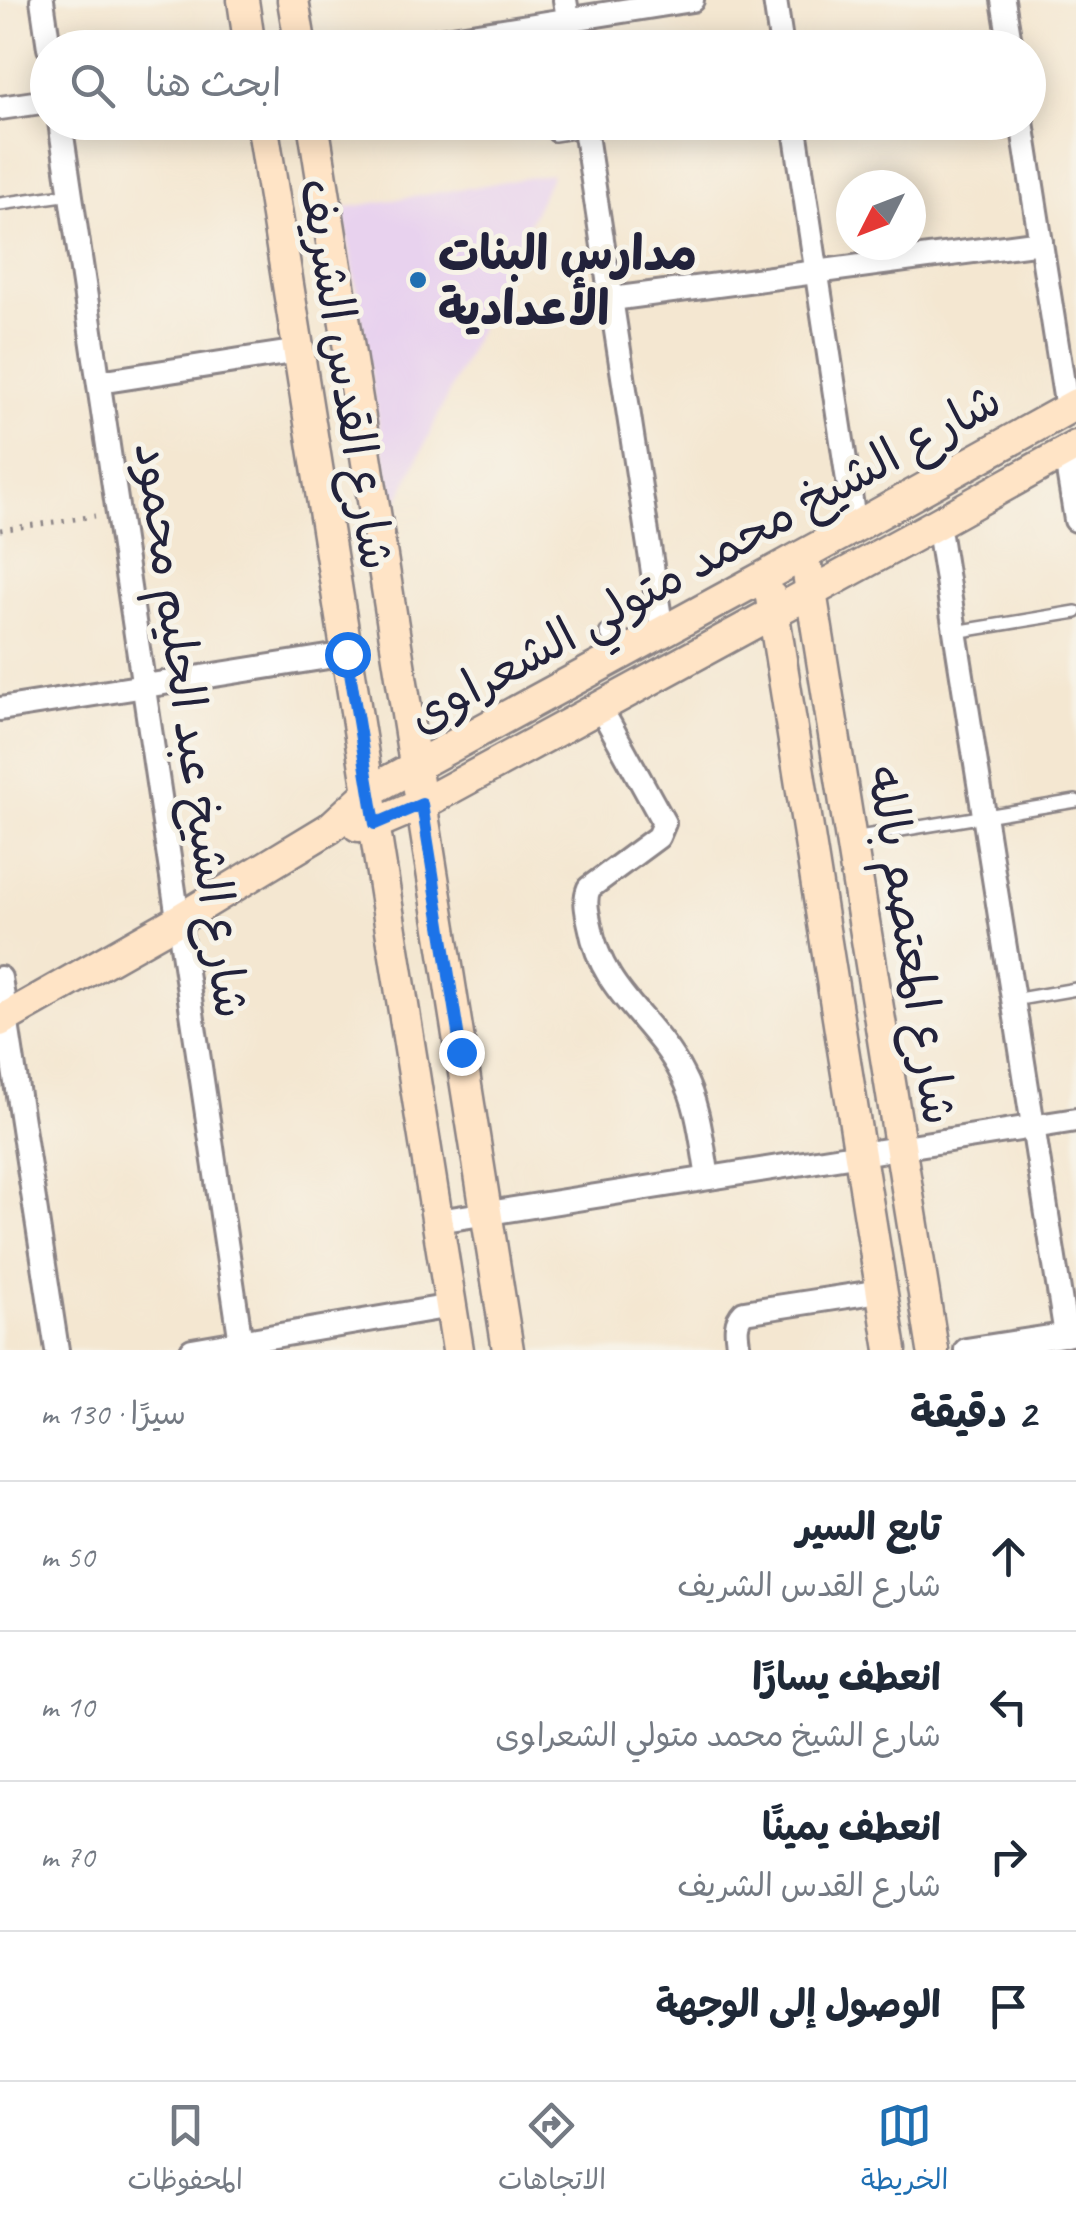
<!DOCTYPE html>
<html lang="ar">
<meta charset="utf-8">
<style>
:root{--surface:#fff;--page:#f6f6f7;--text:#1f2937;--muted:#747a83;--line:#e0e1e3;--accent:#1f6fb2}
body{margin:0;font-family:Caveat,"Playpen Sans Arabic",sans-serif;background:var(--page);color:var(--text);direction:rtl}
.compass{position:absolute;left:836px;top:170px;width:90px;height:90px;border-radius:50%;background:var(--surface);box-shadow:0 5px 25px #0003;rotate:228deg}
.stop{position:absolute;width:30px;height:30px;margin:-22px;border:8px solid #1a73e8;border-radius:50%;background:#fff}
.stop.end{background:#1a73e8;border-color:#fff;box-shadow:0 2px 10px #0008}
.list{margin:0;padding:0;list-style:none}
h2{display:flex;justify-content:space-between;align-items:center;height:130px;margin:0;padding:0 40px;font-size:42px}
h2 small{font-size:32px;font-weight:400;color:var(--muted)}
.list li{display:grid;grid-template-columns:65px 1fr auto;gap:30px;align-items:center;box-sizing:border-box;height:150px;padding:0 40px;border-top:2px solid var(--line)}
.list b{display:block;font-size:38px;white-space:nowrap}
.list p{margin:0;font-size:32px;white-space:nowrap;color:var(--muted)}
.list em{font-size:32px;font-style:normal;color:var(--muted)}
.icon{flex:none;width:55px;height:55px;fill:none;stroke:currentColor;stroke-width:2;stroke-linecap:round;stroke-linejoin:round}
.map{position:relative;flex:none;width:1076px;height:1350px;overflow:hidden;direction:ltr}
.search{position:absolute;background:var(--surface);box-shadow:0 5px 25px #0003;left:30px;right:30px;top:30px;height:110px;display:flex;align-items:center;gap:25px;box-sizing:border-box;padding:0 35px;border-radius:55px;color:var(--muted);font-size:38px}
.sheet{height:730px;background:var(--surface)}
nav{display:flex;justify-content:space-around;align-items:center;box-sizing:border-box;height:140px;border-top:2px solid var(--line);background:var(--surface);font-size:28px;color:var(--muted)}
nav a{display:grid;justify-items:center;gap:5px}
nav .on{color:var(--accent)}
.map>svg:first-child{display:block}
.built{fill:#e8d2ee}
.lines{fill:none;stroke-linecap:round;stroke-linejoin:round}
.lane-casing{stroke:#8b8486;stroke-width:16}
.street-casing{stroke:#8b8486;stroke-width:28}
.secondary-casing{stroke:#8b8486;stroke-width:35}
.path{stroke:#8b8486;stroke-width:5;stroke-dasharray:2.5 8;stroke-linecap:butt}
.lane{stroke:#fff;stroke-width:11}
.street{stroke:#fff;stroke-width:22}
.secondary{stroke:#ffe4c6;stroke-width:30}
.route{stroke:#1a73e8;stroke-width:12}
.poi-dot{fill:#1f6fb2;stroke:#f7f3e8;stroke-width:4}
.labels{text-anchor:middle;stroke-width:10;stroke-linejoin:round;paint-order:stroke}
.poi-label{font-size:48px;font-weight:bold;fill:#22223b;stroke:#f7f3e8;text-anchor:start}
.street-label{font-size:48px;fill:#22223b;stroke:#f7f3e8}
</style>
<div class="map">
<svg width="1076" height="1350" viewBox="0 0 1076 1350">
<rect width="100%" height="100%" fill="#f7f3e8"/>
<filter id="ink" filterUnits="userSpaceOnUse"><feTurbulence type="fractalNoise" baseFrequency=".01" numOctaves="2"/><feDisplacementMap in="SourceGraphic" scale="20" xChannelSelector="R" yChannelSelector="G"/><feConvolveMatrix kernelMatrix="1 2 1 2 8 2 1 2 1" color-interpolation-filters="sRGB"/></filter>
<filter id="wash" filterUnits="userSpaceOnUse"><feTurbulence type="fractalNoise" baseFrequency=".0048" numOctaves="4" result="noise"/><feDisplacementMap in="SourceGraphic" scale="40" xChannelSelector="R" yChannelSelector="G"/><feGaussianBlur stdDeviation="2.25" result="paint"/><feColorMatrix in="noise" values="0 0 0 0 0 0 0 0 0 0 0 0 0 0 0 0 0 1.4 0 .05"/><feComposite in="paint" operator="in"/></filter>
<g filter="url(#wash)">
<rect width="100%" height="100%" fill="#f4e7d1"/>
<path class="built" d="M 552,174 L 393,511 L 343,208 Z"/>
</g>
<g filter="url(#ink)">
<g class="lines">
<defs>
<g id="lane">
<path d="M 554,135 L 586,130"/>
<path d="M 0,204 L 71,194"/>
<path d="M 582,318 L 614,313"/>
<path d="M 606,632 L 618,655"/>
<path d="M 955,632 L 1076,612"/>
<path d="M 853,838 L 1076,801"/>
<path d="M 1013,1000 L 1076,989"/>
</g>
<g id="street">
<path d="M 42,0 L 49,48"/>
<path d="M 565,0 L 573,48"/>
<path d="M 775,0 L 782,48"/>
<path d="M 1003,0 L 1011,48"/>
<path d="M 389,48 L 692,0"/>
<path d="M 0,108 L 48,101"/>
<path d="M 60,122 L 242,1350"/>
<path d="M 584,122 L 662,631"/>
<path d="M 794,122 L 855,527"/>
<path d="M 1022,122 L 1067,409"/>
<path d="M 612,299 L 1041,242"/>
<path d="M 99,382 L 299,351"/>
<path d="M 1065,452 L 1076,520"/>
<path d="M 938,523 L 1066,1335"/>
<path d="M 600,707 L 664,823 L 658,837 L 589,888 C 584,900 587,912 590,925 C 602,993 653,1017 682,1074 C 699,1105 702,1143 708,1178"/>
<path d="M 0,709 L 347,654"/>
<path d="M 0,978 L 57,1350"/>
<path d="M 438,1221 L 1076,1120"/>
<path d="M 192,1350 L 451,1306"/>
<path d="M 739,1350 C 737,1336 733,1323 744,1312 L 881,1291"/>
<path d="M 966,1350 L 1076,1333"/>
</g>
<g id="secondary">
<path d="M 243,0 L 250,48"/>
<path d="M 293,0 L 301,48"/>
<path d="M 262,122 L 458,1350"/>
<path d="M 313,122 L 508,1350"/>
<path d="M 808,573 L 933,1350"/>
<path d="M 771,597 L 891,1350"/>
<path d="M 358,826 L 375,824 L 422,804 L 938,523 L 1076,446"/>
<path d="M 0,1021 L 178,920 L 330,828 L 370,791 L 388,781 L 855,527 L 1076,404"/>
</g>
</defs>
<use href="#lane" class="lane-casing"/>
<use href="#street" class="street-casing"/>
<use href="#secondary" class="secondary-casing"/>
<path class="path" d="M 0,530 L 95,516"/>
<use href="#lane" class="lane"/>
<use href="#street" class="street"/>
<use href="#secondary" class="secondary"/>
</g>
</g>
<g class="lines" filter="url(#ink)">
<path class="route" d="M 347,654 L 375,824 L 422,804 L 461,1052"/>
</g>
<circle class="poi-dot" cx="418" cy="280" r="10"/>
<g class="labels">
<g class="poi-label">
<text x="438" y="269">مدارس البنات<tspan x="438" dy="55">الأعدادية</tspan></text>
</g>
<g class="street-label">
<text transform="translate(348 374) rotate(81)" y="17">شارع القدس الشريف</text>
<text transform="translate(704 557) rotate(-29)" y="17">شارع الشيخ محمد متولي الشعراوى</text>
<text transform="translate(193 730) rotate(82)" y="17">شارع الشيخ عبد الحليم محمود</text>
<text transform="translate(913 945) rotate(81)" y="17">شارع المعتصم بالله</text>
</g>
</g>
</svg>
<svg class="compass" viewBox="-18 -18 36 36"><path d="M0-13l5 13h-10z" fill="#e53935"/><path d="M0 13l5-13h-10z" fill="#747a83"/></svg>
<div class="stop" style="left:347px;top:654px"></div>
<div class="stop end" style="left:461px;top:1052px"></div>
<div class="search"><svg class="icon" aria-label="search" viewBox="0 0 24 24"><circle cx="10" cy="10" r="6"/><path d="M15 15l6 6"/></svg>ابحث هنا</div>
</div>
<section class="sheet">
<h2>2 دقيقة<small>سيرًا · 130 m</small></h2>
<ul class="list">
<li><svg class="icon" aria-label="ahead" viewBox="0 0 24 24"><path d="M12 20V5M6 11l6-6 6 6"/></svg><div><b>تابع السير</b><p>شارع القدس الشريف</p></div><em>50 m</em></li>
<li><svg class="icon" aria-label="left" viewBox="0 0 24 24"><path d="M17 20v-9H6M10 6l-5 5 5 5"/></svg><div><b>انعطف يسارًا</b><p>شارع الشيخ محمد متولي الشعراوى</p></div><em>10 m</em></li>
<li><svg class="icon" aria-label="right" viewBox="0 0 24 24"><path d="M7 20v-9h11M14 6l5 5-5 5"/></svg><div><b>انعطف يمينًا</b><p>شارع القدس الشريف</p></div><em>70 m</em></li>
<li><svg class="icon" aria-label="arrive" viewBox="0 0 24 24"><path d="M6 21V4h12l-3 4 3 4H6"/></svg><div><b>الوصول إلى الوجهة</b></div></li>
</ul>
</section>
<nav>
<a class="on"><svg class="icon" aria-label="map" viewBox="0 0 24 24"><path d="M3 6l6-2 6 2 6-2v14l-6 2-6-2-6 2zM9 4v14M15 6v14"/></svg>الخريطة</a>
<a><svg class="icon" aria-label="directions" viewBox="0 0 24 24"><path d="M12 3l9 9-9 9-9-9zM9 14v-3h6M13 9l2 2-2 2"/></svg>الاتجاهات</a>
<a><svg class="icon" aria-label="saved" viewBox="0 0 24 24"><path d="M7 4h10v16l-5-4-5 4z"/></svg>المحفوظات</a>
</nav>
